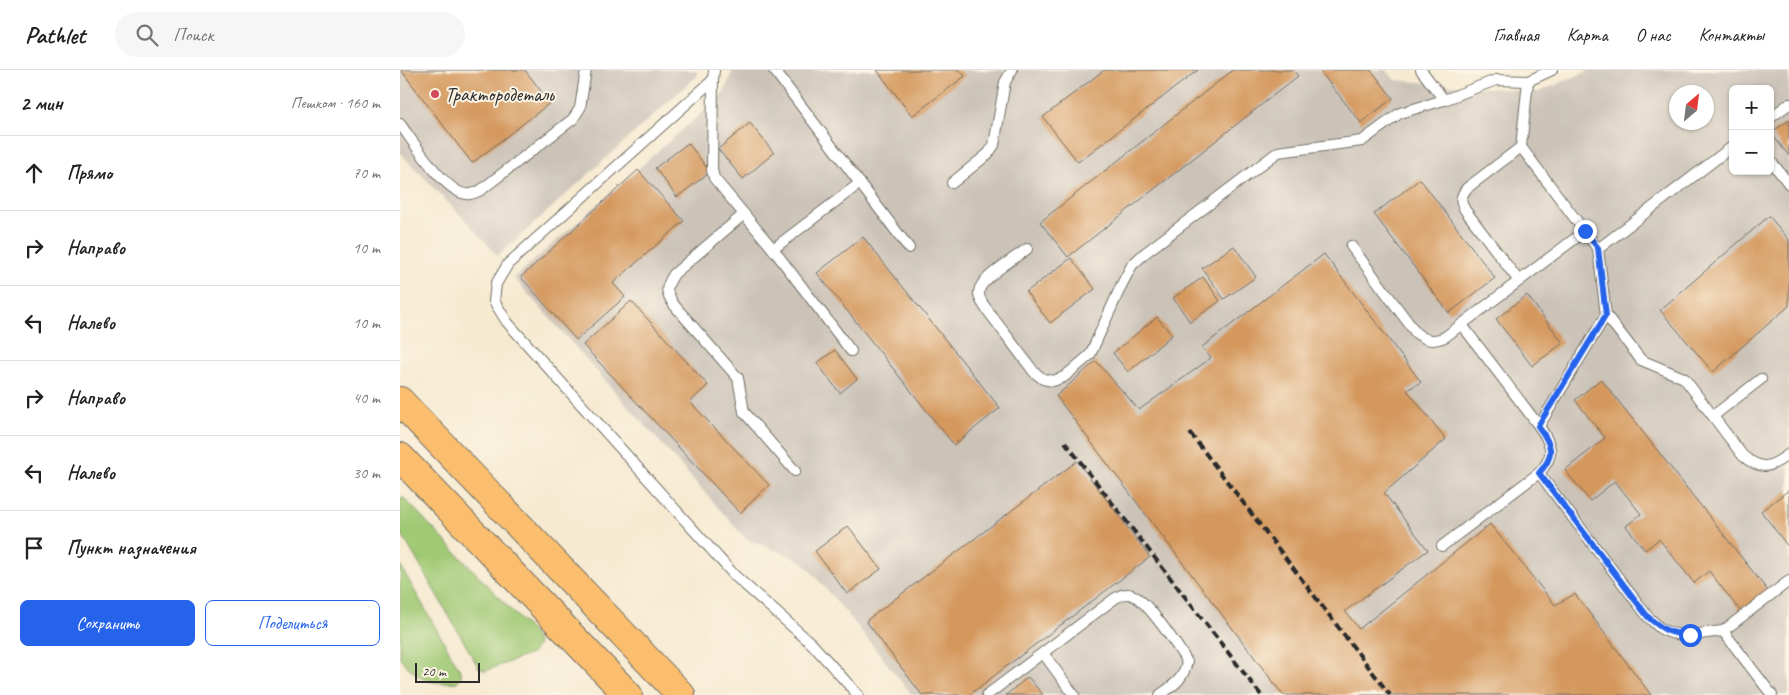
<!DOCTYPE html>
<html lang="ru">
<meta charset="utf-8">
<style>
:root{--surface:#fff;--page:#f6f6f6;--text:#222;--muted:#767676;--line:#e0e0e0;--accent:#2563eb}
body{margin:0;font-family:Caveat,sans-serif;background:var(--page);color:var(--text)}
.controls{position:absolute;right:15px;top:15px;display:grid;overflow:hidden;border-radius:8px;box-shadow:0 1px 4px #0004}
.controls button{width:45px;height:45px;display:grid;place-items:center;padding:0;border:0;border-bottom:1px solid var(--line);background:var(--surface);color:var(--text);font:25px sans-serif}
.compass{position:absolute;left:1269px;top:15px;width:45px;height:45px;border-radius:50%;background:var(--surface);box-shadow:0 1px 4px #0004;rotate:28deg}
.scale{position:absolute;left:15px;bottom:12px;width:65px;box-sizing:border-box;padding-left:5px;border:2px solid #2b2b2b;border-top:0;font-size:14px;line-height:18px;white-space:nowrap;color:#2b2b2b;-webkit-text-stroke:4px #fcf5e5;paint-order:stroke}
.stop{position:absolute;width:15px;height:15px;margin:-11px;border:4px solid #2563eb;border-radius:50%;background:#fff}
.stop.end{background:#2563eb;border-color:#fff;box-shadow:0 1px 5px #0008}
.list{margin:0;padding:0;list-style:none}
h2{display:flex;justify-content:space-between;align-items:center;height:65px;margin:0;padding:0 20px;font-size:21px}
h2 small{font-size:16px;font-weight:400;color:var(--muted)}
.list li{display:grid;grid-template-columns:32px 1fr auto;gap:15px;align-items:center;box-sizing:border-box;height:75px;padding:0 20px;border-top:1px solid var(--line)}
.list b{display:block;font-size:19px;white-space:nowrap}
.list em{font-size:16px;font-style:normal;color:var(--muted)}
.actions{display:flex;gap:10px;padding:15px 20px}
.actions a{flex:1;padding:11px 0;border:1px solid var(--accent);border-radius:8px;text-align:center;font-size:18px;color:var(--accent)}
.actions .main{background:var(--accent);color:#fff}
.icon{flex:none;width:28px;height:28px;fill:none;stroke:currentColor;stroke-width:2;stroke-linecap:round;stroke-linejoin:round}
.map{position:relative;flex:none;width:1389px;height:625px;overflow:hidden}
header{display:flex;align-items:center;gap:30px;box-sizing:border-box;height:70px;padding:0 25px;background:var(--surface);border-bottom:1px solid var(--line)}
header strong{font-size:24px}
nav{display:flex;gap:28px;margin-inline-start:auto;font-size:18px}
.search{width:350px;height:45px;background:var(--page);display:flex;align-items:center;gap:12px;box-sizing:border-box;padding:0 18px;border-radius:28px;color:var(--muted);font-size:19px}
main{display:flex}
aside{flex:1;background:var(--surface)}
.map>svg:first-child{display:block}
.industrial{fill:#cbc3b8;fill-rule:evenodd}
.green{fill:#a0c975;stroke:#667a50}
.building{fill:#d4985d}
.lines{fill:none;stroke-linecap:round;stroke-linejoin:round}
.service-casing{stroke:#726e65;stroke-width:12}
.trunk-casing{stroke:#726e65;stroke-width:30}
.service{stroke:#fff;stroke-width:10}
.trunk{stroke:#fabe6e;stroke-width:28}
.rail{stroke:#2b2b2b;stroke-width:4;stroke-dasharray:8 4;stroke-linecap:butt}
.route{stroke:#2563eb;stroke-width:6}
.poi-dot{fill:#d1495b;stroke:#fcf5e5;stroke-width:2}
.labels{text-anchor:middle;stroke-width:4;stroke-linejoin:round;paint-order:stroke}
.poi-label{font-size:20px;fill:#2b2b2b;stroke:#fcf5e5;text-anchor:start}
</style>
<header>
<strong>Pathlet</strong>
<div class="search"><svg class="icon" aria-label="search" viewBox="0 0 24 24"><circle cx="10" cy="10" r="6"/><path d="M15 15l6 6"/></svg>Поиск</div>
<nav><a>Главная</a><a>Карта</a><a>О нас</a><a>Контакты</a></nav>
</header>
<main>
<aside>
<h2>2 мин<small>Пешком · 160 m</small></h2>
<ul class="list">
<li><svg class="icon" aria-label="ahead" viewBox="0 0 24 24"><path d="M12 20V5M6 11l6-6 6 6"/></svg><div><b>Прямо</b></div><em>70 m</em></li>
<li><svg class="icon" aria-label="right" viewBox="0 0 24 24"><path d="M7 20v-9h11M14 6l5 5-5 5"/></svg><div><b>Направо</b></div><em>10 m</em></li>
<li><svg class="icon" aria-label="left" viewBox="0 0 24 24"><path d="M17 20v-9H6M10 6l-5 5 5 5"/></svg><div><b>Налево</b></div><em>10 m</em></li>
<li><svg class="icon" aria-label="right" viewBox="0 0 24 24"><path d="M7 20v-9h11M14 6l5 5-5 5"/></svg><div><b>Направо</b></div><em>40 m</em></li>
<li><svg class="icon" aria-label="left" viewBox="0 0 24 24"><path d="M17 20v-9H6M10 6l-5 5 5 5"/></svg><div><b>Налево</b></div><em>30 m</em></li>
<li><svg class="icon" aria-label="arrive" viewBox="0 0 24 24"><path d="M6 21V4h12l-3 4 3 4H6"/></svg><div><b>Пункт назначения</b></div></li>
</ul>
<div class="actions"><a class="main">Сохранить</a><a>Поделиться</a></div>
</aside>
<div class="map">
<svg width="1389" height="625" viewBox="0 0 1389 625">
<rect width="100%" height="100%" fill="#fcf5e5"/>
<filter id="ink" filterUnits="userSpaceOnUse"><feTurbulence type="fractalNoise" baseFrequency=".02" numOctaves="2"/><feDisplacementMap in="SourceGraphic" scale="10" xChannelSelector="R" yChannelSelector="G"/><feConvolveMatrix kernelMatrix="1 2 1 2 8 2 1 2 1" color-interpolation-filters="sRGB"/></filter>
<filter id="wash" filterUnits="userSpaceOnUse"><feTurbulence type="fractalNoise" baseFrequency=".0096" numOctaves="4" result="noise"/><feDisplacementMap in="SourceGraphic" scale="20" xChannelSelector="R" yChannelSelector="G"/><feGaussianBlur stdDeviation="1.12" result="paint"/><feColorMatrix in="noise" values="0 0 0 0 0 0 0 0 0 0 0 0 0 0 0 0 0 1.4 0 .05"/><feComposite in="paint" operator="in"/></filter>
<g filter="url(#wash)">
<rect width="100%" height="100%" fill="#f6ead1"/>
<g class="industrial">
<path d="M 0,0 L 296,0 L 298,5 L 98,186 L 69,154 L 0,83 Z"/>
<path d="M 333,0 L 986,0 L 995,10 L 1139,22 L 1190,0 L 1389,0 L 1389,625 L 512,625 L 449,546 L 402,491 L 346,469 L 114,208 L 323,24 ZM 1333,19 L 1370,19 L 1370,101 L 1333,101 ZM 1276,22 L 1306,22 L 1306,52 L 1276,52 Z"/>
</g>
<g class="green">
<path d="M 0,427 L 5,429 L 133,563 L 138,574 L 133,583 L 85,601 L 79,598 L 0,461 Z"/>
<path d="M 0,495 L 61,602 L 61,607 L 57,612 C 25,614 21,611 0,588 Z"/>
</g>
<g id="blocks">
<g class="building">
<path d="M 1,0 L 125,0 L 150,33 L 72,93 Z"/>
<path d="M 477,0 L 560,0 L 565,6 L 512,46 Z"/>
<path d="M 704,0 L 798,0 L 678,92 L 643,47 Z"/>
<path d="M 833,0 L 893,0 L 898,6 L 668,187 L 640,152 Z"/>
<path d="M 919,0 L 971,0 L 993,28 L 961,53 Z"/>
<path d="M 1389,50 L 1389,86 L 1371,63 Z"/>
<path d="M 350,53 L 374,83 L 343,109 L 318,79 Z"/>
<path d="M 288,73 L 310,102 L 277,127 L 255,98 Z"/>
<path d="M 238,100 L 284,151 L 213,213 L 225,227 L 176,270 L 121,207 Z"/>
<path d="M 1020,109 L 1095,208 L 1049,243 L 974,144 Z"/>
<path d="M 1369,146 L 1389,170 L 1389,236 L 1313,302 L 1260,240 Z"/>
<path d="M 463,167 L 600,338 L 554,375 L 417,203 Z"/>
<path d="M 834,176 L 856,207 L 824,229 L 802,198 Z"/>
<path d="M 924,184 L 1021,312 L 1007,320 L 1046,369 L 984,423 L 1028,480 L 945,541 L 959,559 L 1090,454 L 1155,535 L 1175,524 L 1251,625 L 883,625 L 656,326 L 696,291 L 739,340 L 811,288 L 802,277 Z"/>
<path d="M 671,188 L 695,219 L 650,253 L 626,222 Z"/>
<path d="M 803,207 L 820,231 L 790,252 L 773,228 Z"/>
<path d="M 1127,225 L 1163,273 L 1132,296 L 1096,249 Z"/>
<path d="M 231,231 L 308,315 L 290,332 L 369,415 L 340,443 L 183,275 Z"/>
<path d="M 757,247 L 772,265 L 728,302 L 713,283 Z"/>
<path d="M 435,280 L 457,309 L 440,323 L 417,293 Z"/>
<path d="M 1201,309 L 1368,521 L 1341,542 L 1309,501 L 1294,513 L 1259,469 L 1245,480 L 1226,456 L 1241,444 L 1215,411 L 1190,431 L 1165,400 L 1205,368 L 1175,330 Z"/>
<path d="M 677,391 L 750,487 L 569,625 L 522,625 L 466,551 Z"/>
<path d="M 1389,420 L 1389,478 L 1361,441 Z"/>
<path d="M 448,456 L 481,499 L 447,524 L 415,481 Z"/>
<path d="M 628,607 L 643,625 L 606,625 Z"/>
</g>
</g>
</g>
<g filter="url(#ink)">
<use href="#blocks" fill-opacity="0" stroke="#726e65" stroke-width="1"/>
<g class="lines">
<defs>
<g id="service">
<path d="M 314,0 L 313,10 L 108,194 L 96,214 L 94,231 L 107,252 L 335,506 L 412,574 L 458,625"/>
<path d="M 374,0 L 509,178"/>
<path d="M 1021,0 L 1044,30 L 1096,10 L 1128,11 L 1152,0"/>
<path d="M 313,10 L 312,100 L 314,108 L 344,144 L 274,204 C 265,218 265,221 274,235 L 338,308 L 344,342 L 395,401"/>
<path d="M 1370,48 L 1389,34"/>
<path d="M 0,54 C 13,71 48,128 70,124 C 74,124 78,121 81,120 L 173,49 L 180,38 L 186,0"/>
<path d="M 1370,90 L 1389,114"/>
<path d="M 552,113 L 588,84 L 594,75 L 605,12 L 612,0"/>
<path d="M 344,144 L 373,179 L 451,281"/>
<path d="M 951,176 L 1016,263 C 1027,271 1033,272 1045,267 L 1185,161"/>
<path d="M 373,179 L 460,113"/>
<path d="M 627,179 C 615,188 586,205 580,218 C 577,225 581,231 585,237 L 634,302 L 643,309 L 653,311 L 664,307 L 690,285 L 722,214 L 732,195 L 745,183 L 878,82 L 962,71 L 1000,43 L 1044,30"/>
<path d="M 1198,179 L 1333,76"/>
<path d="M 1119,211 L 1065,140 C 1060,131 1060,127 1067,118 L 1121,77"/>
<path d="M 1206,245 L 1241,290 L 1284,308 L 1343,386 C 1362,401 1370,398 1389,384"/>
<path d="M 1062,255 L 1139,356"/>
<path d="M 1313,346 L 1361,309"/>
<path d="M 1139,403 L 1248,547 C 1252,550 1256,555 1260,558 C 1278,570 1303,563 1323,561 L 1372,625"/>
<path d="M 1042,476 L 1139,403 C 1156,385 1152,375 1139,356 L 1206,245 L 1198,179 L 1121,77 L 1128,11"/>
<path d="M 1323,561 L 1389,511"/>
<path d="M 643,583 L 674,625"/>
<path d="M 587,625 L 714,529 C 719,526 725,522 732,525 C 746,529 779,578 787,592 C 783,610 774,615 760,625"/>
</g>
<g id="trunk">
<path d="M 0,331 L 281,625"/>
<path d="M 0,387 L 228,625"/>
</g>
</defs>
<use href="#service" class="service-casing"/>
<use href="#trunk" class="trunk-casing"/>
<use href="#service" class="service"/>
<use href="#trunk" class="trunk"/>
<g class="rail">
<path d="M 790,363 L 990,625"/>
<path d="M 665,372 L 861,625"/>
</g>
</g>
</g>
<g class="lines" filter="url(#ink)">
<path class="route" d="M 1185,161 L 1198,178 L 1206,245 L 1138,356 C 1152,375 1156,385 1139,403 L 1248,547 C 1263,560 1270,564 1290,565"/>
</g>
<circle class="poi-dot" cx="35" cy="24" r="5"/>
<g class="labels">
<g class="poi-label">
<text x="45" y="31">Трактородеталь</text>
</g>
</g>
</svg>
<div class="controls">
<button>+</button>
<button>−</button>
</div>
<svg class="compass" viewBox="-18 -18 36 36"><path d="M0-13l5 13h-10z" fill="#e53935"/><path d="M0 13l5-13h-10z" fill="#767676"/></svg>
<div class="scale">20 m</div>
<div class="stop" style="left:1290px;top:565px"></div>
<div class="stop end" style="left:1185px;top:161px"></div>
</div>
</main>
